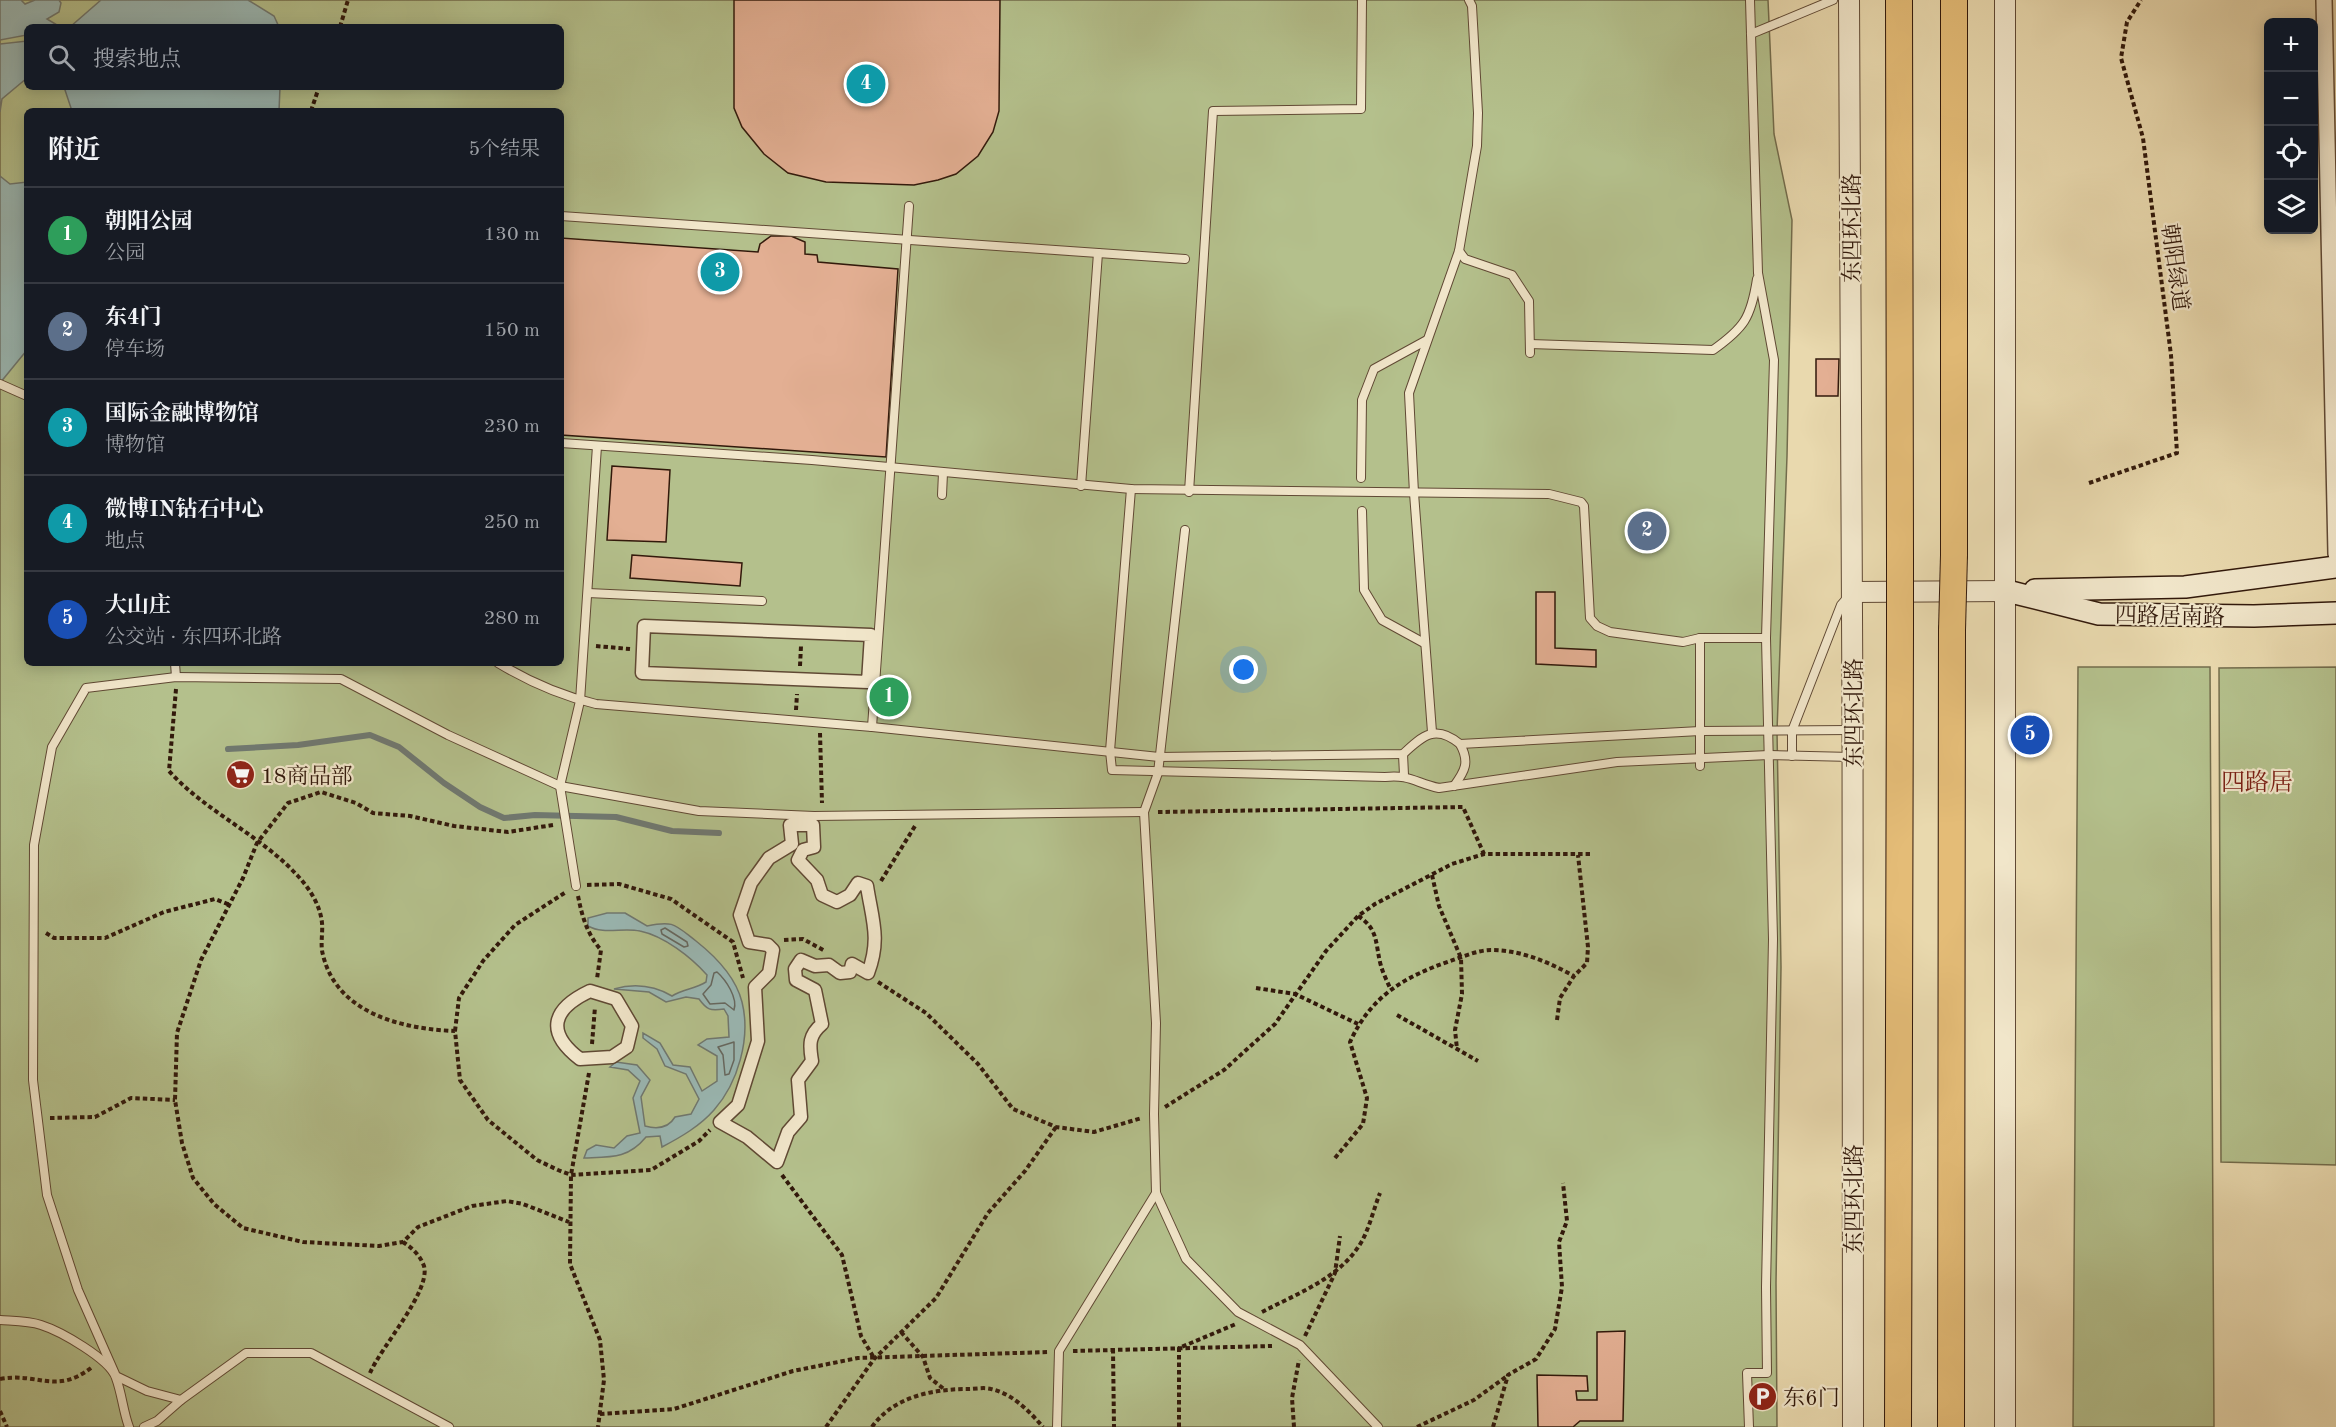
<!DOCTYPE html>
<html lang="zh">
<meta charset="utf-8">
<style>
:root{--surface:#171b24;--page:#242831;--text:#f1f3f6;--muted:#9ea1a6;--line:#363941;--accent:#7c3aed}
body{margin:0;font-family:"Old Standard TT","Noto Serif SC",serif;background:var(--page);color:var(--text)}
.controls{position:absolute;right:18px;top:18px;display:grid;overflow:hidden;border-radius:9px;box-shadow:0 3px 15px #0003}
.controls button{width:54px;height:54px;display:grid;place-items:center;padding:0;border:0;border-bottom:2px solid var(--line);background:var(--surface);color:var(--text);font:30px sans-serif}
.you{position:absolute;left:1244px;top:670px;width:21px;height:21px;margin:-15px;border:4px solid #fff;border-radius:50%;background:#1a73e8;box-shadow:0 0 0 9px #1a73e833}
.badge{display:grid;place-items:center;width:39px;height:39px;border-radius:50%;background:var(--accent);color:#fff;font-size:20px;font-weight:700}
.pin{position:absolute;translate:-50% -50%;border:3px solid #fff;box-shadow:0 2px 6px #0006}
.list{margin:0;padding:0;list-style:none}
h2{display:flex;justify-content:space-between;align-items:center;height:78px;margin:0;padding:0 24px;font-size:26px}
h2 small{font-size:20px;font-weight:400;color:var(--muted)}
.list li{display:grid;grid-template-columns:39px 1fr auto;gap:18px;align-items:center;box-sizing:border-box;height:96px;padding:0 24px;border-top:2px solid var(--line)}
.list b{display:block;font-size:22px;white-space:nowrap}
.list p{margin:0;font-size:20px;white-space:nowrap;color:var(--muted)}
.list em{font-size:20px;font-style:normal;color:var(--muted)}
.icon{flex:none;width:33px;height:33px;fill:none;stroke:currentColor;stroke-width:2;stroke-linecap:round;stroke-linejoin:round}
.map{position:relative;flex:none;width:2336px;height:1427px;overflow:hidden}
.search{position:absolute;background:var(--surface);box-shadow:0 3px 15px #0003;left:24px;top:24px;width:540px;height:66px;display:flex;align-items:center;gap:15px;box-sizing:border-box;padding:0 21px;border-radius:9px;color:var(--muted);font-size:22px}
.panel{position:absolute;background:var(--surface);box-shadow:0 3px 15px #0003;left:24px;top:108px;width:540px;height:558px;border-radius:9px}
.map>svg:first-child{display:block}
.green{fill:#b4c08c;stroke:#736c4c;stroke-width:1.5;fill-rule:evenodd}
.water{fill:#9ab8b4;stroke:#707870;stroke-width:1.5}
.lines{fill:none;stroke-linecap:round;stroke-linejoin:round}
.shore{stroke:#666860;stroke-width:1.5}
.stream{stroke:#707870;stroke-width:6}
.building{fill:#e3af93;stroke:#32190b;stroke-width:1.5}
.service-casing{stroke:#604934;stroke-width:10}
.pedestrian-casing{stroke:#604934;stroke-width:15}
.minor-casing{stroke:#604934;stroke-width:18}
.tertiary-casing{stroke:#604934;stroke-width:22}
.secondary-casing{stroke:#32190b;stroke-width:24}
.trunk-casing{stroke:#32190b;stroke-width:28}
.path{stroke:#32190b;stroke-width:4;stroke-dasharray:4.5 3;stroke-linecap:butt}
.service{stroke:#f1e6ca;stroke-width:8}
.pedestrian{stroke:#f1e6ca;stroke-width:12}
.minor{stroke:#f1e6ca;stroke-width:15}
.tertiary{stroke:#f1e6ca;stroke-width:20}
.secondary{stroke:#f1e6ca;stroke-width:21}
.trunk{stroke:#e4bc77;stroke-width:26}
.trunk-bridge-casing{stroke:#32190b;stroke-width:28;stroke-linecap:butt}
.trunk-bridge{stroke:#e4bc77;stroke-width:26}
.labels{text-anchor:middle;stroke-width:4.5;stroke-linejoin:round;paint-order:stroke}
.street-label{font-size:22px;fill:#32190b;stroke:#f1e6ca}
.poi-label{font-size:22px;fill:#32190b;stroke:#f1e6ca;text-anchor:start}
.neighbourhood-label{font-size:24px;fill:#7a1f14;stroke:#f1e6ca}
</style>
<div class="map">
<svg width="2336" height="1427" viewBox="0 0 2336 1427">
<rect width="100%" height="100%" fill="#e9d9ae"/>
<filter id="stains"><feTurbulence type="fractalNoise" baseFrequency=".00333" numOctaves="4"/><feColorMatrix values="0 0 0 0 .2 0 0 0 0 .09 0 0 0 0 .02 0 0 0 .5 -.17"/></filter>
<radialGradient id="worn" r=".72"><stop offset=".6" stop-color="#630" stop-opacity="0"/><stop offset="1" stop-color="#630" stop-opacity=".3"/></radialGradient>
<g class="green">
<path d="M 0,0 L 1768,0 L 1774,134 L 1792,220 L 1787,456 L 1777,731 L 1781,967 L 1776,1283 L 1777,1427 L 0,1427 ZM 27,27 L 561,27 L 561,87 L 27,87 ZM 27,111 L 561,111 L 561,663 L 27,663 Z"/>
<path d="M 2078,667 L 2210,667 L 2214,1427 L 2073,1427 Z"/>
<path d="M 2336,667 L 2336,1165 L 2221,1162 L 2219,668 Z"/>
</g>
<g class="water">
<path d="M 0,0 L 21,0 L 25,4 L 35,0 L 59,0 L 61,3 L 59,12 L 47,19 L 57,25 L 27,27 L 27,35 L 0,40 Z"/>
<path d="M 101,0 L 248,0 L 274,16 L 279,27 L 70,27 Z"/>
<path d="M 27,41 L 27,78 L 2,99 L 0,112 L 0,44 Z"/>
<path d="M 64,87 L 280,87 L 279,111 L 68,111 L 71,108 Z"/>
<path d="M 0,176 L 10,184 L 27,182 L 27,350 L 0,383 Z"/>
<path d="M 625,913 L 647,926 C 674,920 675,925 696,941 C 715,956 736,978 742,1002 C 751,1038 738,1083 714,1110 C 700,1126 681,1137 662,1147 L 660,1136 L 646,1137 C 628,1159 611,1157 584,1158 L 587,1150 L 596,1145 L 614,1148 L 627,1136 L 640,1133 L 633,1098 L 640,1081 L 628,1070 L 610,1067 L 616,1062 L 637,1065 L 650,1080 L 641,1097 L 645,1126 C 656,1129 668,1129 675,1117 L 691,1114 L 699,1099 L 686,1074 L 665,1066 L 657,1049 L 643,1038 L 643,1033 L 660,1043 L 673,1065 L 690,1067 L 702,1091 L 717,1081 L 717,1056 L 698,1045 L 707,1039 L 729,1037 L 728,1016 L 724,1009 C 710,1011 707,1010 699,999 L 686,997 L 666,1002 L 649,992 L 614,989 C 635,983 653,985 672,996 C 683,989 695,989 706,982 L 707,975 C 691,957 664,936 640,931 C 623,927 604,935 588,926 L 588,918 L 607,913 Z"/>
</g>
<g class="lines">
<g class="shore">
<path d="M 665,928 L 687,942 L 688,946 L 684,947 L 662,934 L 661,930 Z"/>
<path d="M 717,972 C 726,980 738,998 734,1010 L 725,1003 L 710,1004 L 703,994 L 711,985 L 714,973 Z"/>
<path d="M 734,1042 L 734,1060 L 729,1074 L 725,1075 L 723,1055 L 718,1047 Z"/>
</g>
<path class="stream" d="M 228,749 L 298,745 L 370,735 L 399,747 L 444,783 L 480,807 L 504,818 L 535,815 L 616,817 L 672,831 L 719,833"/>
</g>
<g class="building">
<path d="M 734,0 L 1000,0 L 999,111 L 993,132 L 978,156 L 956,174 L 938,180 L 914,185 L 826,182 L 788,173 L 764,154 L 742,127 L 734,108 Z"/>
<path d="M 771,236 L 791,236 L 805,242 L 805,254 L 817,255 L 818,262 L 898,269 L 886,457 L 561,435 L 561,238 L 758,252 L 760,244 Z"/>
<path d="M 1816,359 L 1839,359 L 1838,396 L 1816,396 Z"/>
<path d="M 612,466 L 670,470 L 666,542 L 607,540 Z"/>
<path d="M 632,555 L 742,563 L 740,586 L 630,578 Z"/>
<path d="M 1536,592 L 1555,592 L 1555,648 L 1596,650 L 1596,667 L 1536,664 Z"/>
<path d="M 1625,1331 L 1623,1421 L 1580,1421 L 1573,1427 L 1538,1427 L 1537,1375 L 1587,1376 L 1588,1391 L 1576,1391 L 1577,1400 L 1597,1400 L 1597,1332 Z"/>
</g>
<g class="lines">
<defs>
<g id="service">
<path d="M 1751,34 L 1833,0"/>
<path d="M 561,216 L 1185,259"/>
<path d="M 1459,251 L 1465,259 L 1512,275 L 1529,301 L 1530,353"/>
<path d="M 1530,344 L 1713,350 C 1744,328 1751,318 1757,279"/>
<path d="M 0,384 L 27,396"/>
<path d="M 561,443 L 812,460 L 1131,489 L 1549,494 L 1581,502 L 1584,506 L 1590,618 L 1597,626 L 1610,632 L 1683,642 L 1700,638 L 1766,638"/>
<path d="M 1361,478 L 1362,400 L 1374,369 L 1427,340"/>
<path d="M 1081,486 L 1098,253"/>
<path d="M 1131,489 L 1110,751 L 1112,770 L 1385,777 C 1409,774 1416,783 1439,788 L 1617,762 L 1769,755 L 1852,757"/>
<path d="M 1189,492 L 1213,111 L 1361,109 L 1362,0"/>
<path d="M 942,495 L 943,473"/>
<path d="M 1362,511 L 1364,590 L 1382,620 L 1424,643"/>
<path d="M 1185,530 L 1158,773 L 1144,812 L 1156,1023 L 1154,1114 L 1156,1193 L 1186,1259 L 1238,1312 L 1300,1345 L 1378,1427"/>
<path d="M 588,593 L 762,601"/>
<path d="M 1700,638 L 1700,766"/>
<path d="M 175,663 L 176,677"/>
<path d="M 498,663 C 528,681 562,696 596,704 L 872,727 L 1159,757 L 1403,754 C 1423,735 1436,724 1460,744 L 1700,731 L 1851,730"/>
<path d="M 872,727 L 909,206"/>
<path d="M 1432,732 L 1414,493 L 1409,393 L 1459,251 L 1477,146 L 1478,113 L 1472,6 L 1469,0"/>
<path d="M 1403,754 L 1404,775"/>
<path d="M 1792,756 L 1792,731 L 1841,605 L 1848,597"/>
<path d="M 1454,786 C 1465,771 1470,762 1460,744"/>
<path d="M 576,886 L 560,786 L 580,701 L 597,446"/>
<path d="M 0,1320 C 13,1321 29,1321 41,1325 C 60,1331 110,1359 116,1378 C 122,1394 123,1411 129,1427"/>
<path d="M 144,1427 L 157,1421 L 181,1400"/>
<path d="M 449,1427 L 311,1353 L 246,1353 L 181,1400 L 147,1391 L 116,1376 L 78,1290 L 47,1195 L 33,1080 L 34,845 L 52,747 L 86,688 L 176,677 L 341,679 L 448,735 L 560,786 L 699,811 L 814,816 L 1144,812"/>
<path d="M 1057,1427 L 1059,1351 L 1156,1193"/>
<path d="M 1749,1427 L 1747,1373 L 1767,1373 L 1766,1287 L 1773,939 L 1766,638 L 1774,360 L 1758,273 L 1750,0"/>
</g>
<g id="pedestrian">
<path d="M 644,626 L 871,635 L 868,682 L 642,673 Z"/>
<path d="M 790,825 L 813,825 L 814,847 L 803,850 L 798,860 L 817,880 L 822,895 L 837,902 L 850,895 L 858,883 L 867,886 C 872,919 881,939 868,973 L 852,964 L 850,972 L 840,973 L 829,965 L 815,966 L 801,960 L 795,969 L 796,980 L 815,990 L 822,1024 C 809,1035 809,1044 812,1061 L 798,1080 L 801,1117 L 788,1132 L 777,1162 L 747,1137 L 720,1122 L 738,1105 L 758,1041 L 755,987 L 769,973 L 773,950 L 768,945 L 749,942 L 740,915 L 751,883 L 769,858 L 792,844 Z"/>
<path d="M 590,991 L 616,999 L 632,1026 L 627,1047 L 612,1057 L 580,1059 C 545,1032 552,1009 590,991 Z"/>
</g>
<path id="minor" d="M 2324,0 L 2336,554"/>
<g id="tertiary">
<path d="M 1849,0 C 1852,476 1854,951 1853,1427"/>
<path d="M 1853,592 L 2007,591"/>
<path d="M 2005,1427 L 2005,0"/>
</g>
<g id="secondary">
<path d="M 2035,590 L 2185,587 L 2336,567"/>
<path d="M 2007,591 L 2099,614 L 2254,616 L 2336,613"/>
</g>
<g id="trunk">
<path d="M 1899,0 L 1900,558"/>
<path d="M 1954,555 L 1954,0"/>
<path d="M 1898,1427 L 1900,629"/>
<path d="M 1951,1427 L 1952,630"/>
</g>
</defs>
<use href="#service" class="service-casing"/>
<use href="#pedestrian" class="pedestrian-casing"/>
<use href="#minor" class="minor-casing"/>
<use href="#tertiary" class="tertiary-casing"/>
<use href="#secondary" class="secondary-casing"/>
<use href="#trunk" class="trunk-casing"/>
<g class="path">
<path d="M 340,27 L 348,0"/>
<path d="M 311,111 L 319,87"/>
<path d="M 2089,483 L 2177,453 L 2171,355 L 2143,138 L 2121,58 L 2127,22 L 2141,0"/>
<path d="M 596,646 L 630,649"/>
<path d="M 800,666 L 801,646"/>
<path d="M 176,689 L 169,771 C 206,812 259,834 297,875 C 309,888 320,904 322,923 C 323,933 320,945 323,955 C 337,1014 403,1029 455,1031 L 460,1080 L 488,1120 L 537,1160 L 558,1170 L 571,1175 L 651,1170 L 699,1141 L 710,1130"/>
<path d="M 796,710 L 797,694"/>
<path d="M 820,733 L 822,803"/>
<path d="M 1158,812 L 1463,807 L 1484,854"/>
<path d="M 553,825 L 508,832 L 454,826 L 410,816 L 373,813 L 356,803 L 321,792 L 288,803 L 257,843 L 243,878 L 201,960 L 177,1033 L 175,1100 L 182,1143 L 193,1178 L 214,1204 L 243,1228 L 303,1242 L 379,1246 L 403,1242 L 418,1227 L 472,1206 L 507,1201 L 523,1204 L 569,1222"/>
<path d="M 1432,875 L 1439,906 L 1461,958 L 1462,994 L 1455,1030 L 1457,1049"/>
<path d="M 881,881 L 915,826"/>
<path d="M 587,885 L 619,884 L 671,899 L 733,942 L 743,978"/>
<path d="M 578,896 C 582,916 587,934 601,950 L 597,979"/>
<path d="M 1358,916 C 1379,929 1375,944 1381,966 C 1383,973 1387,981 1390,988"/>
<path d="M 46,933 L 54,938 L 105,938 L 164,912 L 215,899 L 230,905"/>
<path d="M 784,940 L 803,939 L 825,951"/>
<path d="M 878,982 L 926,1013 L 978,1064 L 1013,1109 L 1056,1127 L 1094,1132 L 1142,1118"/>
<path d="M 1256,988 L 1295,994 L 1358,1024"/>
<path d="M 1397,1015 L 1478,1061"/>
<path d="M 1557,1020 L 1560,998 L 1574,976 L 1587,963 L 1588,947 L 1578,855"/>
<path d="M 455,1031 L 459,998 L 483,961 L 515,925 L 566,892"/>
<path d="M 592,1044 L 595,1007"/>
<path d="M 589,1073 L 571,1175 L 570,1264 L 600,1340 L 604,1380 L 598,1427"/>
<path d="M 1165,1107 L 1224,1070 L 1275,1024 L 1326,951 L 1358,916 L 1375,904 L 1452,864 L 1484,854 L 1590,854"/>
<path d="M 50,1118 L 95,1117 L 131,1098 L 175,1100"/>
<path d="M 1335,1158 L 1363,1124 L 1367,1098 L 1350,1042 C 1371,996 1404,977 1450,961 C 1462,957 1478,950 1491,950 C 1521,950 1548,962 1574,976"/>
<path d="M 782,1175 L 842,1255 L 861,1336 L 874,1358"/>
<path d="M 1262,1312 C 1298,1293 1341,1278 1362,1241 C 1370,1226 1374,1208 1380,1193"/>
<path d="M 901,1332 L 923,1357 L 930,1378 L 944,1389"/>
<path d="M 1305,1336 L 1335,1273 L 1340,1236"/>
<path d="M 1113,1349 L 1114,1427"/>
<path d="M 1073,1351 L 1272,1346"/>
<path d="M 370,1373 C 381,1347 431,1291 424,1266 C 420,1255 412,1248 403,1242"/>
<path d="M 0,1379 C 38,1372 55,1395 91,1368"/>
<path d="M 0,1411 L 7,1427"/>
<path d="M 600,1414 L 674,1409 L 793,1371 L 858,1358 L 1048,1352"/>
<path d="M 826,1427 L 874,1359 L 936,1298 L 988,1213 L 1025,1171 L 1056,1127"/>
<path d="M 872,1427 C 893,1397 932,1389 968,1389 C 975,1389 984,1387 991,1389 C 1013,1394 1029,1411 1043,1427"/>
<path d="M 1179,1427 L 1179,1348 L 1236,1324"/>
<path d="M 1294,1427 L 1292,1398 L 1299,1360"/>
<path d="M 1417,1427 L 1474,1400 L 1507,1376"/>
<path d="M 1493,1427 L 1508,1375 L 1536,1359 L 1555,1329 L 1562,1287 L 1559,1242 L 1567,1221 L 1563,1183"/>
</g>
<use href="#service" class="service"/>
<use href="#pedestrian" class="pedestrian"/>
<use href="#minor" class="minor"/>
<use href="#tertiary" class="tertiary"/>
<use href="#secondary" class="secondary"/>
<use href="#trunk" class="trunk"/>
<defs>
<g id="trunk-bridge">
<path d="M 1900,558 L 1900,629"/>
<path d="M 1952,630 L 1954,555"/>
</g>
</defs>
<use href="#trunk-bridge" class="trunk-bridge-casing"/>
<use href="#trunk-bridge" class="trunk-bridge"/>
</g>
<defs>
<symbol id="supermarket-disc" viewBox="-11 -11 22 22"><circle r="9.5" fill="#8f2418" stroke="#f1e6ca"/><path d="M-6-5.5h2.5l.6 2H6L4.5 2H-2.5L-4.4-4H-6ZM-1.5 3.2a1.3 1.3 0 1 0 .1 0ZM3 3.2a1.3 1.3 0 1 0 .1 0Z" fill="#fff"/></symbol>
<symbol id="parking-disc" viewBox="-11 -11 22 22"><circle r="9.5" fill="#8f2418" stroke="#f1e6ca"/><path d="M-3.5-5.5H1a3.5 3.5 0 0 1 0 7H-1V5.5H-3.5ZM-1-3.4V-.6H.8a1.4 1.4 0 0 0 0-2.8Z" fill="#fff"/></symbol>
</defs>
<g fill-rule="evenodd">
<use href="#supermarket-disc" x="224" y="758" width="33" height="33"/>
<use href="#parking-disc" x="1746" y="1380" width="33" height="33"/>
</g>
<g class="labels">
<g class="street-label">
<text transform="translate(1851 228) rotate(-90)" y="8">东四环北路</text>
<text transform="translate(2176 267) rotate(82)" y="8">朝阳绿道</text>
<text transform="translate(2170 615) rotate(1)" y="8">四路居南路</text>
<text transform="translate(1853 713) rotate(-90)" y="8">东四环北路</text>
<text transform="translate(1853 1199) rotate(-90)" y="8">东四环北路</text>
</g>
<g class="poi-label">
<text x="261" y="783">18商品部</text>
<text x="1783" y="1405">东6门</text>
</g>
<g class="neighbourhood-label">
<text x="2257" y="790">四路居</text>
</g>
</g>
<rect width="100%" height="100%" filter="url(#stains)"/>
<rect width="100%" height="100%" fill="url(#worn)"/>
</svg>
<div class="controls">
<button>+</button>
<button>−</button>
<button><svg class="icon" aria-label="locate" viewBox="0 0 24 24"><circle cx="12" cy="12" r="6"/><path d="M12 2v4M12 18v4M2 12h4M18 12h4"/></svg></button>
<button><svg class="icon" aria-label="layers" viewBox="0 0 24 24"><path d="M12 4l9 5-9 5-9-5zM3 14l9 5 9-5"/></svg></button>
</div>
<div class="you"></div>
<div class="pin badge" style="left:889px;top:697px;background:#2e9e5b">1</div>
<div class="pin badge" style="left:1647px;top:531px;background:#5c6f8a">2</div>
<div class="pin badge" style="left:720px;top:272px;background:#0f9aa8">3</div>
<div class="pin badge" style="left:866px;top:84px;background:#0f9aa8">4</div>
<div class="pin badge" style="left:2030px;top:735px;background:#1a4fb4">5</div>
<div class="search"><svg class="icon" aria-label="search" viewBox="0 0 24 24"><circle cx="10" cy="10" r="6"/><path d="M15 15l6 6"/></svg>搜索地点</div>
<section class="panel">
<h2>附近<small>5个结果</small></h2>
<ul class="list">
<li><span class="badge" style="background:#2e9e5b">1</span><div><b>朝阳公园</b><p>公园</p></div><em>130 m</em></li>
<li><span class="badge" style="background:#5c6f8a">2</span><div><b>东4门</b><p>停车场</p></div><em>150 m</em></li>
<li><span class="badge" style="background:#0f9aa8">3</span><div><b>国际金融博物馆</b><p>博物馆</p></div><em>230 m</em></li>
<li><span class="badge" style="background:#0f9aa8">4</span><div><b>微博IN钻石中心</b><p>地点</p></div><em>250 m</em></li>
<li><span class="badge" style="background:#1a4fb4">5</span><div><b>大山庄</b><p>公交站 · 东四环北路</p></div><em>280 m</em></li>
</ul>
</section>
</div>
